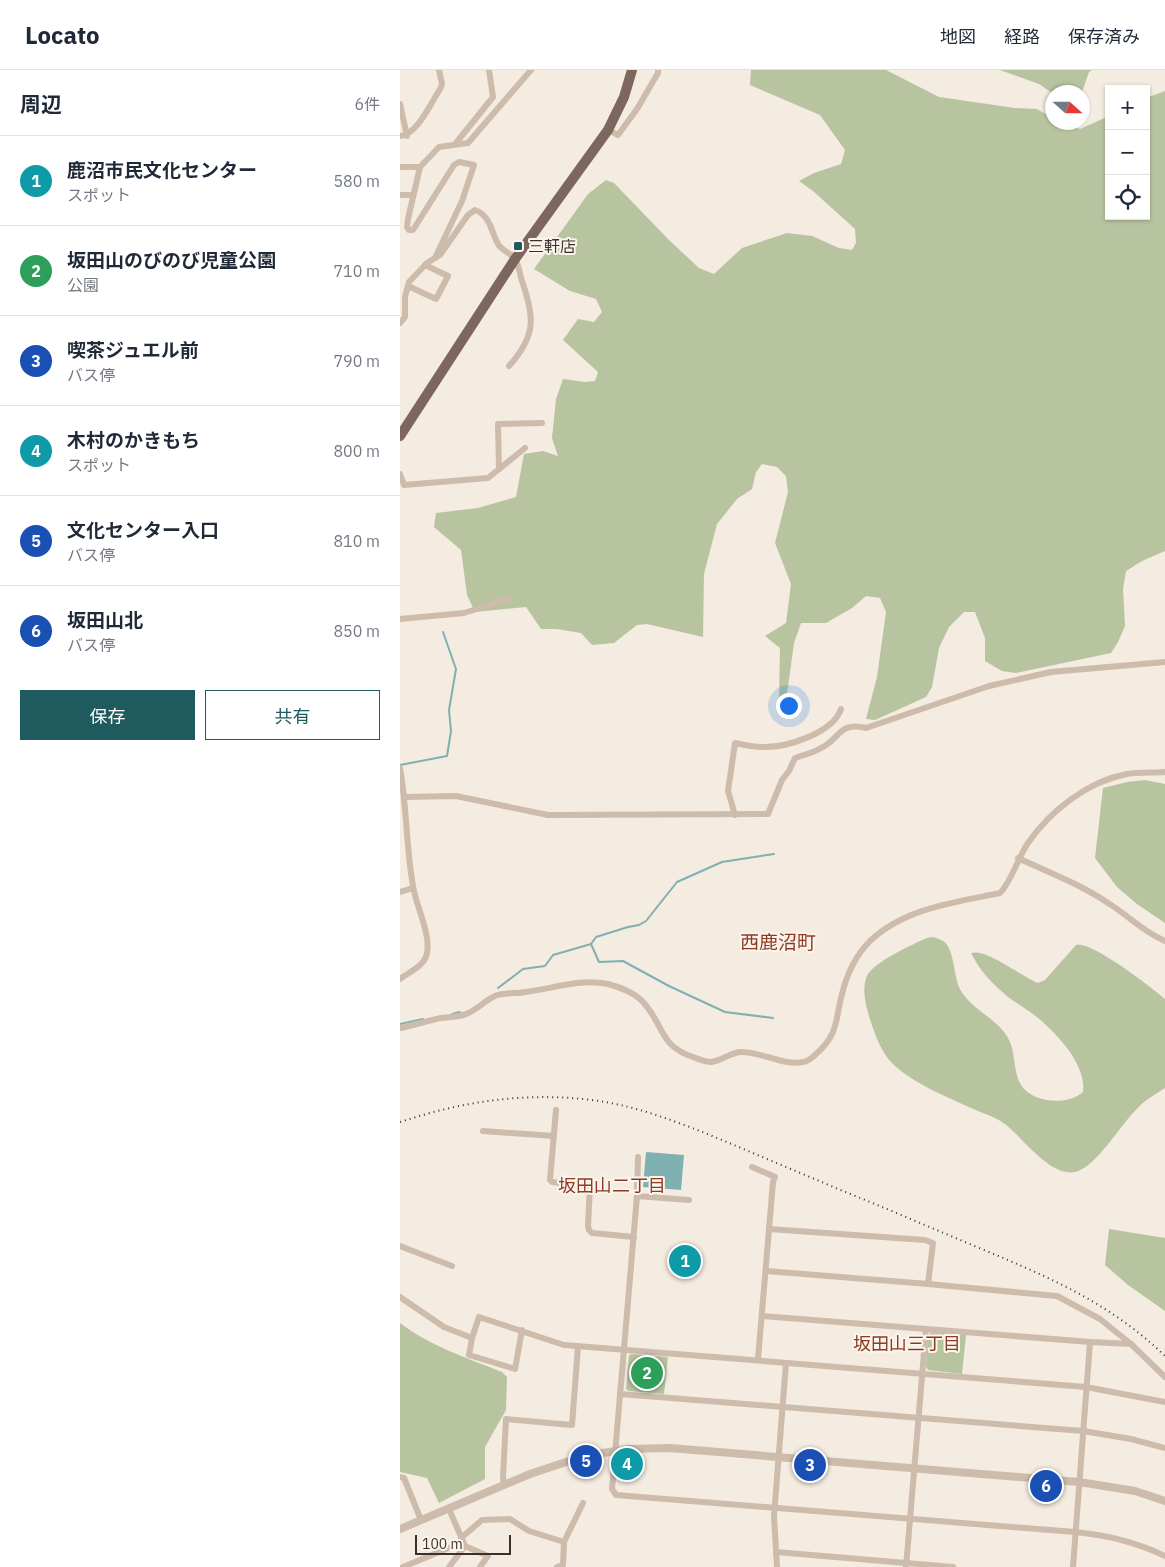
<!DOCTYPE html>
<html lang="ja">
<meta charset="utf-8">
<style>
:root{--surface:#fff;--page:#f2f2f3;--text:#1f2937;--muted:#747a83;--line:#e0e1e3;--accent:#1f5a5e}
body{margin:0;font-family:"IBM Plex Sans","Noto Sans JP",sans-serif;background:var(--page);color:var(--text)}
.controls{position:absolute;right:15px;top:15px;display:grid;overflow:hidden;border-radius:0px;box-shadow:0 1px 4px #0004}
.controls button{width:45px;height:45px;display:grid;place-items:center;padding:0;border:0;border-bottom:1px solid var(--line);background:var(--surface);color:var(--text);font:25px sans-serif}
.compass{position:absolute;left:645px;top:15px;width:45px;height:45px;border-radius:50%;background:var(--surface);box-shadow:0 1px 4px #0004;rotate:111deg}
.scale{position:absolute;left:15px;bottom:12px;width:96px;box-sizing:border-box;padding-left:5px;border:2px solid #3b302b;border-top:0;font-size:14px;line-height:18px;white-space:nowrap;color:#3b302b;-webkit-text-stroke:4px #fbf5ee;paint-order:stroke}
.you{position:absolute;left:388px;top:635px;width:18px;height:18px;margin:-12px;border:4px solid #fff;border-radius:50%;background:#1a73e8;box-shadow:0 0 0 8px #1a73e833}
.badge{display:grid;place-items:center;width:32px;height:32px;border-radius:50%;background:var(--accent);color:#fff;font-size:16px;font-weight:700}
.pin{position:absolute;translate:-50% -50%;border:2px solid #fff;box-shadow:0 1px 5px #0006}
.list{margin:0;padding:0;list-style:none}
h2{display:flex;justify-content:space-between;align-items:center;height:65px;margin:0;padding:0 20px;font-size:21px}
h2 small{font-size:16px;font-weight:400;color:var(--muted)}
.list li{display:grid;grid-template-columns:32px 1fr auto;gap:15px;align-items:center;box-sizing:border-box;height:90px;padding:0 20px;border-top:1px solid var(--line)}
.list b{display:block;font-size:19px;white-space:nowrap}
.list p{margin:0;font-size:16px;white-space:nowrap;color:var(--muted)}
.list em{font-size:16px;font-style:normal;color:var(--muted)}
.actions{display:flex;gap:10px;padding:15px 20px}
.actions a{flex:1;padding:11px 0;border:1px solid var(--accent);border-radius:0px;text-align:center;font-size:18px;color:var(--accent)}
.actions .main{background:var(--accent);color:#fff}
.icon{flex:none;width:28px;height:28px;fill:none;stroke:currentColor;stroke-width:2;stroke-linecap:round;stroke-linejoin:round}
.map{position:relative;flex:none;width:765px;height:1497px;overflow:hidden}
header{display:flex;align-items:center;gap:30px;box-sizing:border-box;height:70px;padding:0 25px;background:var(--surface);border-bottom:1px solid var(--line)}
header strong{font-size:24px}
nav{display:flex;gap:28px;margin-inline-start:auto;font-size:18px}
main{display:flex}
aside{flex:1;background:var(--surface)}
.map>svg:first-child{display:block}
.green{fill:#b8c4a0}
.water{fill:#7fb0b2}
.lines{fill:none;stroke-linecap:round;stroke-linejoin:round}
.stream{stroke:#7fb0b2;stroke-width:2}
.minor{stroke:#cdbbac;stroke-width:6}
.tertiary{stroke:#cdbbac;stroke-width:8}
.primary{stroke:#7d675c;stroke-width:10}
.rail{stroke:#3b302b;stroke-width:2;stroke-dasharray:1 4;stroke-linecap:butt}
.poi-dot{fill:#1f5a5e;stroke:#fbf5ee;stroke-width:2}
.labels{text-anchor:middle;stroke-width:4;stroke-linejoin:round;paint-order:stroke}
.poi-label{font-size:16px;fill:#3b302b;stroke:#fbf5ee;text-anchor:start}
.neighbourhood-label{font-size:18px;fill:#8c3b22;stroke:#fbf5ee}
.quarter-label{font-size:19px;fill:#8c3b22;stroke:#fbf5ee}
</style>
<header>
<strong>Locato</strong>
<nav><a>地図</a><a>経路</a><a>保存済み</a></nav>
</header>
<main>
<aside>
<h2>周辺<small>6件</small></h2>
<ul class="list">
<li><span class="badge" style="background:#0f9aa8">1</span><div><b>鹿沼市民文化センター</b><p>スポット</p></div><em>580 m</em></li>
<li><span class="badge" style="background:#2e9e5b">2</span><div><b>坂田山のびのび児童公園</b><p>公園</p></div><em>710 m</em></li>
<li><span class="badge" style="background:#1a4fb4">3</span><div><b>喫茶ジュエル前</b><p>バス停</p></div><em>790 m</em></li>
<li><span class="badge" style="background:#0f9aa8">4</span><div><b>木村のかきもち</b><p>スポット</p></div><em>800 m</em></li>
<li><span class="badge" style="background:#1a4fb4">5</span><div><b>文化センター入口</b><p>バス停</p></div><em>810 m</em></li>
<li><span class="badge" style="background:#1a4fb4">6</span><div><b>坂田山北</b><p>バス停</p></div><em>850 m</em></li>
</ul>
<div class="actions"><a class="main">保存</a><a>共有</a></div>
</aside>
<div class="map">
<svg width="765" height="1497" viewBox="0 0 765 1497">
<rect width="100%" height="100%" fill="#f4ebe1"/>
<g class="green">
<path d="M 351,0 L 486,0 L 539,27 L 615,38 L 637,39 L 652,48 L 652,52 L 663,53 L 680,59 L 709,46 L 709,146 L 746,146 L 746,28 L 765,21 L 765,481 L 742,491 L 726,501 L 723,519 L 725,556 L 718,572 L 711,583 L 616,603 L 602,601 L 585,591 L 585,568 L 575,542 L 564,542 L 549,557 L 539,578 L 532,617 L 526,627 L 475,650 L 466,649 L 477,607 L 486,542 L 480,528 L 466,526 L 452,538 L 426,553 L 401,553 L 394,573 L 386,631 L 379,631 L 380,578 L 365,566 L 386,553 L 391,514 L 375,473 L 388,422 L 386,406 L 377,397 L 362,394 L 356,402 L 352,419 L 337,429 L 317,454 L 304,504 L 303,567 L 247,554 L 237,555 L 214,573 L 192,575 L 181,563 L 157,559 L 141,559 L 126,537 L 75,542 L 67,525 L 61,480 L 34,457 L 36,443 L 78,438 L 116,427 L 124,384 L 143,381 L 158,386 L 152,368 L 156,329 L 163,309 L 185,312 L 195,311 L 198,302 L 163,270 L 178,249 L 194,252 L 202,242 L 196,229 L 170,221 L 134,199 L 188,124 L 206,110 L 214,113 L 269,170 L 299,198 L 314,204 L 342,178 L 387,163 L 412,166 L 439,178 L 452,180 L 456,173 L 455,159 L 413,121 L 399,111 L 414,103 L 441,94 L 445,80 L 420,45 L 350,15 Z"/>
<path d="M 600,0 L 692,0 L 689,2 L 682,22 L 652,23 L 639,14 Z"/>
<path d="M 745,710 L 765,714 L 765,853 L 737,834 L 717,817 L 695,788 L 703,718 L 727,712 Z"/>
<path d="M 533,867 C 536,868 540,869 543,871 C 555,878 553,908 561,921 C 573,941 599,949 609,970 C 616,984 613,1002 621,1015 C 632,1033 668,1036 683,1022 C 687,994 654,960 633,944 C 622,936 609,929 599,919 C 587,908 578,897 571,883 C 586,878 621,906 638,913 L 645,910 L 676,875 C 692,871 751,917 765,929 L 765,1018 C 754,1025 743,1031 735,1041 C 720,1056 695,1098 675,1102 C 650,1107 623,1068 605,1054 C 596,1047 582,1043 571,1038 C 547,1027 515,1014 495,996 C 480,983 474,961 468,943 C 465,931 462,918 467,906 C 472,893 513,874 527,868 Z"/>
<path d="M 709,1159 L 765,1168 L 765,1241 L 728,1215 L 705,1195 Z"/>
<path d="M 0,1253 C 32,1277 65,1287 102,1302 L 107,1307 L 106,1340 L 85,1377 L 85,1409 L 39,1433 L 27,1408 L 0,1402 Z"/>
<path d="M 531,1262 L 566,1265 L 562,1304 L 528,1300 L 526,1297 L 528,1267 Z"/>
<path d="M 232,1284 L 268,1287 L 264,1324 L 229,1321 L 226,1319 L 229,1285 Z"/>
</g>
<path class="water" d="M 246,1082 L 284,1085 L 281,1120 L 243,1117 Z"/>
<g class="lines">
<g class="stream">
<path d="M 0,695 L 47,686 L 51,661 L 49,640 L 56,599 L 43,562"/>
<path d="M 191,874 L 199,892 L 223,891 L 269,916 L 325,942 L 373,948"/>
<path d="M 98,918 L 123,899 L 145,896 L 153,885 L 191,874 L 196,867 L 228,857 L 239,855 L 246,851 L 277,812 L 322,792 L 374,784"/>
<path d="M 52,944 L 60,942"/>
<path d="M 0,954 L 23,949"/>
</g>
<g class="minor">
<path d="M 0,34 L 7,66"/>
<path d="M 208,60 L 218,65 L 237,39 L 258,3 L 258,0"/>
<path d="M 0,66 C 17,65 31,33 40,19 L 42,14 L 39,0"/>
<path d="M 56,73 L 93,27 L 89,0"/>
<path d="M 0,97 L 20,97"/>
<path d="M 0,125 L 13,125"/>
<path d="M 35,188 L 62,131 L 74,95 L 59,92 L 54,95 L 13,160 L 9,160 L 7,157 L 8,149 L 20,97 L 39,77 L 68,73 L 131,0"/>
<path d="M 8,216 L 36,229 L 48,206 L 25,195"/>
<path d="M 0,253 L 5,247 L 5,227 L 9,212 L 27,193 L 40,185 L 68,145 L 75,140 C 90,145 91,161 98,174 C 102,181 111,183 115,189 C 119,195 120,205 122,211 C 135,248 136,266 109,296"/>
<path d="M 99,399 L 98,354 L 142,353"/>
<path d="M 0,404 L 4,415 L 88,408 L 125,378"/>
<path d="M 0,549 L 64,543 L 108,529"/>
<path d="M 0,698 C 7,738 6,777 13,816 C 16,836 31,864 27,883 C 25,896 9,902 0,909"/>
<path d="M 5,727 L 56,726 L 148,745 L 368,744 L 382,710 L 389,701 L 395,688 C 403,685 413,683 421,678 C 440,669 439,651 466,658 L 589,616 L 651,602 L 765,592"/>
<path d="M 335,745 L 328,721 L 335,673 C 344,675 353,677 362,677 C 386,678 433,663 441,639"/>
<path d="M 618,788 C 648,802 680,814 708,833 C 728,845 743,862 765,871"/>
<path d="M 0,822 L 13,818"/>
<path d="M 0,958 C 14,955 27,951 41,948 C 48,947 56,947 63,945 C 76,942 83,931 95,926 C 104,922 116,924 125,922 C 152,919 180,908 208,914 C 219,917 233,922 241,930 C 264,952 257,975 293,987 C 299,989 305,992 311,992 C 321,991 330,983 340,982 C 360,981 382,996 403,992 C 409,991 412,988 416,984 C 439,964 435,950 442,924 C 447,904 456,885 470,871 C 505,838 556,832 600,823 C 612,811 618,787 628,773 C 650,741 688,711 727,704 C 739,702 752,703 765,702"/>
<path d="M 156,1040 L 150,1110 L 152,1112 L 190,1116 L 188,1156 L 189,1160 L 192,1163 L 234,1167"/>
<path d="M 83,1061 L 154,1066"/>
<path d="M 238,1087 L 237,1126 L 212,1419 L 216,1425 L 675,1462 C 707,1465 736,1472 765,1486"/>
<path d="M 352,1097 L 375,1107 L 373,1112 L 358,1289"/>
<path d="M 237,1126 L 289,1130"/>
<path d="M 369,1159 L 525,1170 L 533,1173 L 528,1214"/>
<path d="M 0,1176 L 52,1196"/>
<path d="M 366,1201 L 528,1214 L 657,1226 L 700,1249 L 731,1274 L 765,1307"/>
<path d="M 0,1227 L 44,1257 L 72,1268"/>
<path d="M 362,1246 L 690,1272 L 731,1274"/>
<path d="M 122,1260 L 115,1299 L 69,1285 L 72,1268 L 79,1247 L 164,1275 L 686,1317 L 765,1332"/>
<path d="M 220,1324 L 683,1361 L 731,1369 L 765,1378"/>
<path d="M 0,1407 L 4,1408 L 21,1450"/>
<path d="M 104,1415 L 103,1407 L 106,1349 L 172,1355 L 178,1276"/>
<path d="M 49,1439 L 65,1476 L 88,1486 L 80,1497"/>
<path d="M 61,1468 L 82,1450 L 110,1449 L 129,1461 L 164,1472"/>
<path d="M 376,1482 L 553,1497"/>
<path d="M 3,1497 L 63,1472"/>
<path d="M 49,1497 L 65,1476"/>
<path d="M 157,1497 L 163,1495 L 164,1472 L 183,1433"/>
<path d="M 377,1497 L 374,1446 L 386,1293"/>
<path d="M 506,1497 L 526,1259"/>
<path d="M 673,1497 L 690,1272"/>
</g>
<path class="tertiary" d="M 0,1459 L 130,1404 L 184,1386 L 228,1379 L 270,1378 L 679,1412 L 735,1421 L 765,1431"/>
<path class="primary" d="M 0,366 L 115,189 L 208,60 L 224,27 L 232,0"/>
<path class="rail" d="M 0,1052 C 64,1031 125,1022 192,1030 C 239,1036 283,1054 327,1072 C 364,1088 401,1103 438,1119 C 483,1137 527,1156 572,1175 C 644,1205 708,1231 765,1286"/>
</g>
<rect class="poi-dot" x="113" y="171" width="10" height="10" rx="2.5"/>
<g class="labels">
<g class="poi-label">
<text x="128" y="182">三軒店</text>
</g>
<g class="neighbourhood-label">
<text x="212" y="1122">坂田山二丁目</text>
<text x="507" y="1280">坂田山三丁目</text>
</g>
<g class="quarter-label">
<text x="378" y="879">西鹿沼町</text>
</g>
</g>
</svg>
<div class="controls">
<button>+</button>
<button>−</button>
<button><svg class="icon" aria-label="locate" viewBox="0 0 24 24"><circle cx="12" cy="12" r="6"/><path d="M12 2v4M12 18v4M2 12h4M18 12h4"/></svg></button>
</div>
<svg class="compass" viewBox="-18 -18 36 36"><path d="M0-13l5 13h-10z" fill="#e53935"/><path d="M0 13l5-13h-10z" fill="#747a83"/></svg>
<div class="scale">100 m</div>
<div class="you"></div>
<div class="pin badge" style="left:285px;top:1191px;background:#0f9aa8">1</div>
<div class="pin badge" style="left:247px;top:1303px;background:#2e9e5b">2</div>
<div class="pin badge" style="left:410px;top:1395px;background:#1a4fb4">3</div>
<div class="pin badge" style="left:227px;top:1394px;background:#0f9aa8">4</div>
<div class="pin badge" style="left:186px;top:1391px;background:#1a4fb4">5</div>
<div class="pin badge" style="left:646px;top:1416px;background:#1a4fb4">6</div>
</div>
</main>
